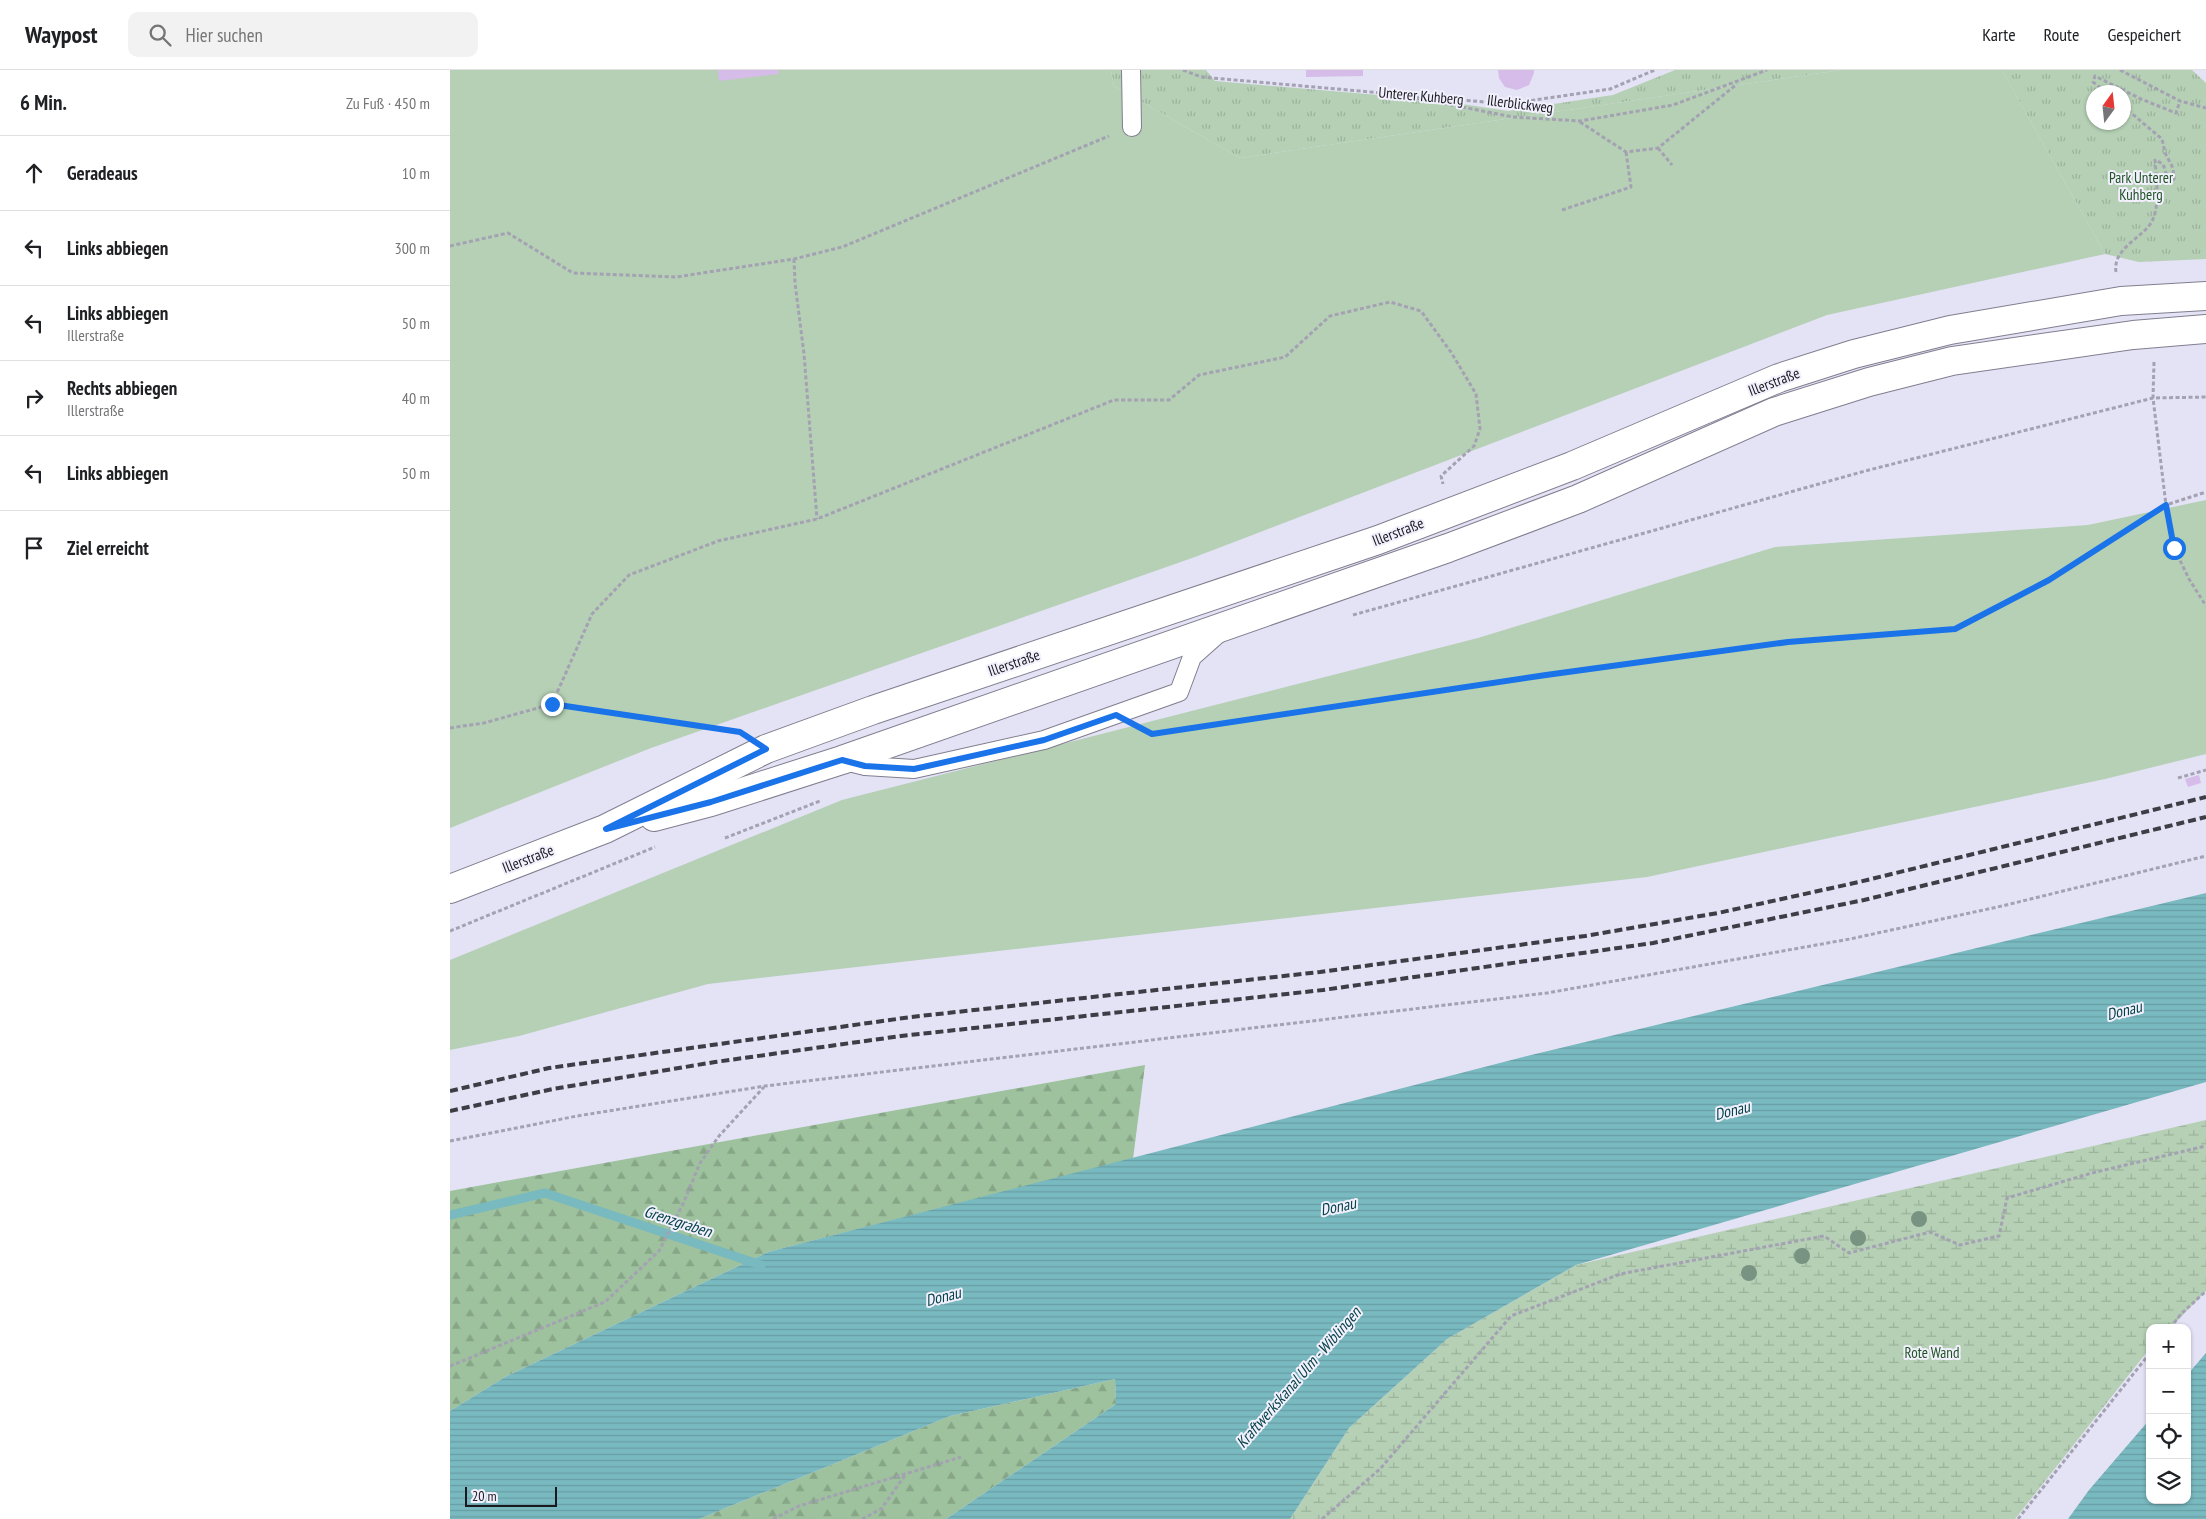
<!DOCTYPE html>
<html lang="de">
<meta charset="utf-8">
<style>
:root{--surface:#fff;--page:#f2f2f2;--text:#202124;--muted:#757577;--line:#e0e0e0}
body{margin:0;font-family:"PT Sans Narrow",sans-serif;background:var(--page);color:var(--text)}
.controls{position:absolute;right:15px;bottom:15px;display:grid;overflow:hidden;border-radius:10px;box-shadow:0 1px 4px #0004}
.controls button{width:45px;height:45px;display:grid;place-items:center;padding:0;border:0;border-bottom:1px solid var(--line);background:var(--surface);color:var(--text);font:25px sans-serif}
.compass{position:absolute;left:1636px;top:15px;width:45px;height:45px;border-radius:50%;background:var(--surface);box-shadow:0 1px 4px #0004;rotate:15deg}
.scale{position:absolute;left:15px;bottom:12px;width:92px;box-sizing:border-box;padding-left:5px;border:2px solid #1a1920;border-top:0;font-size:14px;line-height:18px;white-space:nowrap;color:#1a1920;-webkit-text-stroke:4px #f1f0fc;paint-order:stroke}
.stop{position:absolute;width:15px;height:15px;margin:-11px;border:4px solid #1a73e8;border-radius:50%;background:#fff}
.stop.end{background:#1a73e8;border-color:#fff;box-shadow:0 1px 5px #0008}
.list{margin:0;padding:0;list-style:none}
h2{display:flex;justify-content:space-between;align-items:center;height:65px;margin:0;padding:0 20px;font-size:21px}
h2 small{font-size:16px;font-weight:400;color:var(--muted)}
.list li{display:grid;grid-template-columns:32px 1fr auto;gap:15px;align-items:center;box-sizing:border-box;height:75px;padding:0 20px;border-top:1px solid var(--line)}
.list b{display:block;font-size:19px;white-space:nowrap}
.list p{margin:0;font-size:16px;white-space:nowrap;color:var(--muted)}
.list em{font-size:16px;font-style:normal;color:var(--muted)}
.icon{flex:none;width:28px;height:28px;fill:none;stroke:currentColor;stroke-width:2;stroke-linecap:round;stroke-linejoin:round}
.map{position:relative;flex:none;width:1756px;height:1449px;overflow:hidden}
header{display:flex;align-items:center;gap:30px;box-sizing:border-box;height:70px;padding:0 25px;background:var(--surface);border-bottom:1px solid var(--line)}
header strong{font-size:24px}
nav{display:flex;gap:28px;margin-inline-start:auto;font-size:18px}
.search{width:350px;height:45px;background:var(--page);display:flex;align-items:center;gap:12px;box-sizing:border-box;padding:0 18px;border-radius:10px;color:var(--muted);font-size:19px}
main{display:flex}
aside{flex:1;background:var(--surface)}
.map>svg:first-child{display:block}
.forest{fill:url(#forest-firs)}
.wetland{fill:url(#wetland-marsh)}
.park{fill:url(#park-tufts);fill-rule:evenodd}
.garden{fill:#b5d0b5}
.water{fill:url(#water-rules)}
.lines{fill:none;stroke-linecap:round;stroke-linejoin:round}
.stream{stroke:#79b9c0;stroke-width:9}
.building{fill:#d6bce8}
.service-casing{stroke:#807e8f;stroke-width:20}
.secondary-casing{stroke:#807e8f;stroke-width:30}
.path{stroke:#a4a2b2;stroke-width:3;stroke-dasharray:4 2.5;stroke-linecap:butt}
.service{stroke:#fff;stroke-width:18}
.secondary{stroke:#fff;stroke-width:28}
.rail{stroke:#3e3d46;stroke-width:4;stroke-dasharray:8 4;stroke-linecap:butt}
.tree{fill:#789382}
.route{stroke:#1a73e8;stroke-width:6}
.labels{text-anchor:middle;stroke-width:4;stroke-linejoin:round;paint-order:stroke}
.street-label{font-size:15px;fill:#1a1920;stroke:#f1f0fc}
.park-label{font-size:15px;fill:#1f5323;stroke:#f1f0fc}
.water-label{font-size:16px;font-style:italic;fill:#044248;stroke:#f1f0fc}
</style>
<header>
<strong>Waypost</strong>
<div class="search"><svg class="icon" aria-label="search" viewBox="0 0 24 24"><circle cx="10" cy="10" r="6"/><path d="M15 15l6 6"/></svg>Hier suchen</div>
<nav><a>Karte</a><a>Route</a><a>Gespeichert</a></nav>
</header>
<main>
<aside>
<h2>6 Min.<small>Zu Fuß · 450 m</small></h2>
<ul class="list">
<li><svg class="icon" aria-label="ahead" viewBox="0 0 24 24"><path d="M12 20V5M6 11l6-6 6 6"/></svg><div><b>Geradeaus</b></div><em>10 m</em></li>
<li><svg class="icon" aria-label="left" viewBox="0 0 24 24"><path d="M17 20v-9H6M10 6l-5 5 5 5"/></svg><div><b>Links abbiegen</b></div><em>300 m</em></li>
<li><svg class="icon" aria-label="left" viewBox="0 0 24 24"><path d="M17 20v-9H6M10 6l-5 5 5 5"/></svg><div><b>Links abbiegen</b><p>Illerstraße</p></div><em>50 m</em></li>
<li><svg class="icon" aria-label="right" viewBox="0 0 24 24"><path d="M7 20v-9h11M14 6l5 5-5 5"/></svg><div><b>Rechts abbiegen</b><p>Illerstraße</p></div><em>40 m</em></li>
<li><svg class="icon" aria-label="left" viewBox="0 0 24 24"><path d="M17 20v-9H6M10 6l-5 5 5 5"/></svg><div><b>Links abbiegen</b></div><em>50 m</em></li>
<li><svg class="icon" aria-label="arrive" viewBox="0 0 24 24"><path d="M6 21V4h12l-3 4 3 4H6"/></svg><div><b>Ziel erreicht</b></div></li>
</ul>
</aside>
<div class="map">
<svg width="1756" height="1449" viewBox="0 0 1756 1449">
<defs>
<pattern id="forest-firs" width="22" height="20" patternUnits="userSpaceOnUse" patternTransform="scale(1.25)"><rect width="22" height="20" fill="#9dc29d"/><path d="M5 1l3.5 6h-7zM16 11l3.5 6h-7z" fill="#87a687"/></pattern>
<pattern id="wetland-marsh" width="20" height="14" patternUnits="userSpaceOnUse" patternTransform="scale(1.25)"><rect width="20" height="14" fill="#b5d0b5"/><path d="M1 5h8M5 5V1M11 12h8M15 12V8" fill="none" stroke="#9bb29b"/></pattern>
<pattern id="park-tufts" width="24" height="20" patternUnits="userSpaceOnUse" patternTransform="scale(1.25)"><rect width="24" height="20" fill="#b5d0b5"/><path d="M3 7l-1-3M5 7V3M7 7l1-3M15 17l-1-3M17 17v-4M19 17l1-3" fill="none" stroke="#9bb29b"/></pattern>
<pattern id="water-rules" width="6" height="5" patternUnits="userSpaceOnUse" patternTransform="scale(1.25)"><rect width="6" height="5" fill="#79b9c0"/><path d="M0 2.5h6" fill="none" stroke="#689ea5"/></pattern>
</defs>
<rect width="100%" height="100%" fill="#e4e2f5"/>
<g class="forest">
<path d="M 695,995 L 683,1089 L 318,1182 L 55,1307 L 0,1341 L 0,1121 Z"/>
<path d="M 665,1309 L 666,1334 L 496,1449 L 249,1449 L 500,1346 Z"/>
</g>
<path class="wetland" d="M 1756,1050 L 1756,1221 L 1720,1258 L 1700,1258 L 1700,1278 L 1565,1449 L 840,1449 L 899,1358 L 997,1269 L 1126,1195 Z"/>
<g class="park">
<path d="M 661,0 L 756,0 L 765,11 L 986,30 L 1058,41 L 1163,25 L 1225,0 L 1391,0 L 790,88 L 664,16 Z"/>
<path d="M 1552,0 L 1742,0 L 1756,13 L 1756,189 L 1689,192 L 1655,184 ZM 1644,22 L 1674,22 L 1674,52 L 1644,52 Z"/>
</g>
<g class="garden">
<path d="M 0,0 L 661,0 L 664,16 L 790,88 L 1391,0 L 1552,0 L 1655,184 L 1377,245 L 745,487 L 201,678 L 0,758 Z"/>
<path d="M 1756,430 L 1756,684 L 1655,709 L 1197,807 L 258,914 L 69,966 L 0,980 L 0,890 L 392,730 L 1028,568 L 1325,477 L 1638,455 Z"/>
</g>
<g class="water">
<path d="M 1756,823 L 1756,1012 L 1126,1195 L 997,1269 L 899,1358 L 840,1449 L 496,1449 L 666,1334 L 665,1309 L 500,1346 L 249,1449 L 0,1449 L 0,1341 L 55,1307 L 318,1182 L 1077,986 Z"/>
<path d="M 1756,1283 L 1756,1449 L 1618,1449 L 1639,1420 L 1700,1349 L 1700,1430 L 1737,1430 L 1737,1305 Z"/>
</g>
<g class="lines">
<path class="stream" d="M 0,1145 L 95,1123 L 311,1195"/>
</g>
<g class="building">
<path d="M 268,0 L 328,0 L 329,4 L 269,11 Z"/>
<path d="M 856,0 L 913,0 L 913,6 L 856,7 Z"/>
<path d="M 1048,0 L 1084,0 L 1084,3 L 1079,15 L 1067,20 L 1055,17 L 1049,8 Z"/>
<path d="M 1749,705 L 1751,713 L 1738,717 L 1735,709 Z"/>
</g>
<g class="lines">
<defs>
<g id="service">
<path d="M 681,0 L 682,57"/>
<path d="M 395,691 L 415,696 L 464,699 L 594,670 L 729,622 L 742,587 L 769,563"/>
</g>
<g id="secondary">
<path d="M 204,747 L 261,732 L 392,690 L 998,478 L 1128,429 L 1324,342 L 1419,312 L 1502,291 L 1683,265 L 1756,259"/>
<path d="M 0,819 L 155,759 L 316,679 L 423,640 L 928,470 L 1122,396 L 1329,308 L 1404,284 L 1500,260 L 1671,231 L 1756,226"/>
</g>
</defs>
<use href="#service" class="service-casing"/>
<use href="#secondary" class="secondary-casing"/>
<g class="path">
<path d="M 733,0 L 751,7 L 1057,34 L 1160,19 L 1205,0"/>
<path d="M 1670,0 L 1730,31 L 1756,38"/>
<path d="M 1656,22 L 1643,12 L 1645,6 L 1691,29 L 1726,43 L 1730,31"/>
<path d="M 961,27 L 1063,47 L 1130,51 L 1223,35 L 1317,0"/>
<path d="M 1130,52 L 1176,82 L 1208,78 L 1287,14"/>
<path d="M 1208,78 L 1222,95"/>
<path d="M 1112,140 L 1181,117 L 1176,82"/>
<path d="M 0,176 L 58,163 L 123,203 L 226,207 L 344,189 L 392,177 L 659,66"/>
<path d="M 344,189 L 345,213 L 354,284 L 367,449"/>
<path d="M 1666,202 C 1662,177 1696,167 1703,149 C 1710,133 1706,107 1705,90 L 1713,94 L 1718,109 L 1724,109 L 1723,98 L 1715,83 L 1712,69 L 1674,37"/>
<path d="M 1704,292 L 1703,328 L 1716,435 L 1724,478 L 1739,509 L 1756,536"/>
<path d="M 903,545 L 1415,401 L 1703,328 L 1756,327"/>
<path d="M 102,634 L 142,544 L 179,505 L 268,471 L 367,449 L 664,330 L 719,330 L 749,305 L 835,287 L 880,246 L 940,232 L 971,241 L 1001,282 L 1026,324 L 1030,359 L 1024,376 L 991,406 L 993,414"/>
<path d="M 0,658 L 34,653 L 102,634 L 283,661"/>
<path d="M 695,661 L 701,664 L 1096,605 L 1338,572 L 1505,559 L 1599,510 L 1716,435 L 1756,422"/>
<path d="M 1728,708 L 1756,700"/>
<path d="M 275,768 L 370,731"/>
<path d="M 0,861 L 205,777"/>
<path d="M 0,1071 L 127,1046 L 315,1016 L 1097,923 L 1400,869 L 1552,836 L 1756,786"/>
<path d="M 1720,1258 L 1731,1244 L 1756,1221"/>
<path d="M 0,1296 L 155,1232 L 209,1181 L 233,1134 L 250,1093 L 269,1066 L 314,1017"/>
<path d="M 323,1449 L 349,1436 L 511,1387"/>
<path d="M 412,1449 L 431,1439 L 456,1404"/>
<path d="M 872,1449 L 930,1399 L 1061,1246 L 1170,1204 L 1374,1166 L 1399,1183 L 1480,1162 L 1510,1175 L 1549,1166 L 1557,1128 L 1642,1103 L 1756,1076"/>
<path d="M 1568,1449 L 1700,1283"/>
</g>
<use href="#service" class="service"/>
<use href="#secondary" class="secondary"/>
<g class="rail">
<path d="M 0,1021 L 99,998 L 461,947 L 870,902 L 1135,866 L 1268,843 L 1409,812 L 1756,727"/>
<path d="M 0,1041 L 103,1019 L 265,992 L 451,966 L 873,920 L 1203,873 L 1414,830 L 1756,747"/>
</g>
</g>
<g class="tree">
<circle cx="1469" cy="1149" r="8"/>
<circle cx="1408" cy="1168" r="8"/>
<circle cx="1352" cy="1186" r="8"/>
<circle cx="1299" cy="1203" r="8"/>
</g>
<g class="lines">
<path class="route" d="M 102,634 L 290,662 L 316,679 L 156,759 L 261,732 L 392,690 L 415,696 L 464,699 L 594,670 L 666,645 L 702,664 L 1096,605 L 1338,572 L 1505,559 L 1599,510 L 1716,435 L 1724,478"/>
</g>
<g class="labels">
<g class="street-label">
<text transform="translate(971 26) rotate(5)" y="5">Unterer Kuhberg</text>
<text transform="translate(1070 34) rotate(7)" y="5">Illerblickweg</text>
<text transform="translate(1324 312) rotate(-21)" y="5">Illerstraße</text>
<text transform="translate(948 462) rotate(-21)" y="5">Illerstraße</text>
<text transform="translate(564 593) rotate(-19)" y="5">Illerstraße</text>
<text transform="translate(78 789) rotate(-21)" y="5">Illerstraße</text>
</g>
<g class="park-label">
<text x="1691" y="113">Park Unterer<tspan x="1691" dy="17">Kuhberg</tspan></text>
<text x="1482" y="1288">Rote Wand</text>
</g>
<g class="water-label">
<text transform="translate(1674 940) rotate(-14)" y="6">Donau</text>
<text transform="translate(1282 1040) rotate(-14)" y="6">Donau</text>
<text transform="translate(888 1136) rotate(-12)" y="6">Donau</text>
<text transform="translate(228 1151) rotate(18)" y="6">Grenzgraben</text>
<text transform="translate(493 1226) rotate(-14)" y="6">Donau</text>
<text transform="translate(848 1307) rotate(-49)" y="6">Kraftwerkskanal Ulm - Wiblingen</text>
</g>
</g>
</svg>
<div class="controls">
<button>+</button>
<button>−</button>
<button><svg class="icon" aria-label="locate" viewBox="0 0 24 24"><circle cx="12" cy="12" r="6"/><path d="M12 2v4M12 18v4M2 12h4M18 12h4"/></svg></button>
<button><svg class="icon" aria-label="layers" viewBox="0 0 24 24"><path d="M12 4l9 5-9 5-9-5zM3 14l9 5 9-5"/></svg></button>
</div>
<svg class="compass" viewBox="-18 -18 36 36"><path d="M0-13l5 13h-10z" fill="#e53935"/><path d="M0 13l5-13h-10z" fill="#757577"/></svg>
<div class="scale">20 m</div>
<div class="stop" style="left:1724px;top:478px"></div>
<div class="stop end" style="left:102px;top:634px"></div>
</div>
</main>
